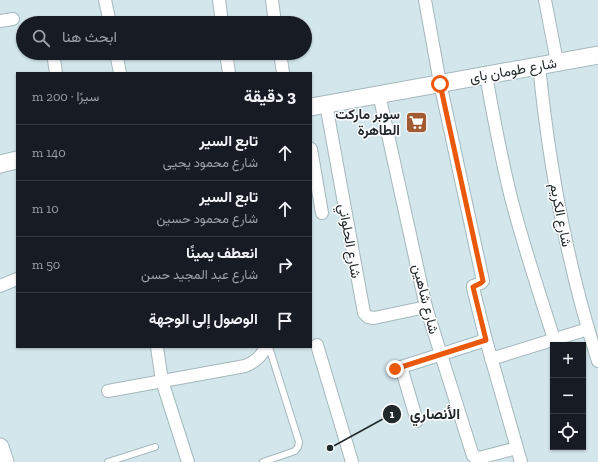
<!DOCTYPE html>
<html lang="ar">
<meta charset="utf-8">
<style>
:root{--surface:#171b24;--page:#242831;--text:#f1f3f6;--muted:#9ea1a6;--line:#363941}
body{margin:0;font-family:"Zilla Slab",Vazirmatn,serif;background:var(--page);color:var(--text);direction:rtl}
.controls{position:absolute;right:12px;bottom:12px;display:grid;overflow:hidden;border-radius:0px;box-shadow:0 1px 3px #0004}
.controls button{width:36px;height:36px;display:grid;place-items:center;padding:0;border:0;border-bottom:1px solid var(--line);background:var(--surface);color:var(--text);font:20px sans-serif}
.stop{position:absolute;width:12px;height:12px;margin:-9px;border:3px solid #ea580c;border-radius:50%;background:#fff}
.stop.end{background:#ea580c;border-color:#fff;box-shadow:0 1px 4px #0008}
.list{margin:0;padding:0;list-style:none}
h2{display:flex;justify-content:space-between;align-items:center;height:52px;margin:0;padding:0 16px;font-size:17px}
h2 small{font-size:13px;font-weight:400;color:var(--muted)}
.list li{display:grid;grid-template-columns:26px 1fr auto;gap:12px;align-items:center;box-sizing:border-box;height:56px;padding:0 16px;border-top:1px solid var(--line)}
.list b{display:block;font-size:15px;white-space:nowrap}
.list p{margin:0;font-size:13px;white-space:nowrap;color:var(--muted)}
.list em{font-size:13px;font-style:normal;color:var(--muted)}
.icon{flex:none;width:22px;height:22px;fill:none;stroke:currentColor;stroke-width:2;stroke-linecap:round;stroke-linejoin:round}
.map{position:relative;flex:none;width:598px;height:462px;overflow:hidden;direction:ltr}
.search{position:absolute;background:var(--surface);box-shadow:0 1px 3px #0004;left:16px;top:16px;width:296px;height:44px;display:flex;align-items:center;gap:10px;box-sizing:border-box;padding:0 14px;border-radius:22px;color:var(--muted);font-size:15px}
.panel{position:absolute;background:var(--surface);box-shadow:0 1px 3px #0004;left:16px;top:72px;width:296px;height:276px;border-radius:0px;direction:rtl}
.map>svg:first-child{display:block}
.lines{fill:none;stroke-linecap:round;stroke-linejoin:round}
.lane-casing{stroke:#a4b8bd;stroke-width:8}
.street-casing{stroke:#a4b8bd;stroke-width:14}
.secondary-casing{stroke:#a4b8bd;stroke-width:19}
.lane{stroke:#fff;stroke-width:6}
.street{stroke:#fff;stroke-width:12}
.secondary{stroke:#fff;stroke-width:17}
.route{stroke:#ea580c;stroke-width:5}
.labels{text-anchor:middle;stroke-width:3;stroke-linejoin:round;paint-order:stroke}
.street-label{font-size:14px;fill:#21292b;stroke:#fff}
.poi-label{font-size:14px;font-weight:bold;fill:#21292b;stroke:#fff;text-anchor:end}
.leader{fill:none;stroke:#21292b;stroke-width:1.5}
.callout-dot{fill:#21292b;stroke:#fff;stroke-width:1.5}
.mark-label{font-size:12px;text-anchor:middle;font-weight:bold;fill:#fff}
.callout-label{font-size:15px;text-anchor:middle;font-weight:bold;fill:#21292b;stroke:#fff;stroke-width:3;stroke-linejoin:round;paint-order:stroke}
</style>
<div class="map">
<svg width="598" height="462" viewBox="0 0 598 462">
<rect width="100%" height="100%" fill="#d2e6ec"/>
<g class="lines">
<defs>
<g id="lane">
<path d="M 108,462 L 155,447"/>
<path d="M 263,462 L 295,451 L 298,447 L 299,442 L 269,347"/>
</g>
<g id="street">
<path d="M 105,0 L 110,23"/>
<path d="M 219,0 L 222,23"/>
<path d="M 272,0 L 275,23"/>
<path d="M 425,0 L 440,83 L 483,281 L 481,283 L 473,286 L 473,288 L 486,340 L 521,462"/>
<path d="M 545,0 L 557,62"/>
<path d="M 0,21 L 13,19"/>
<path d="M 53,53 L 56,73"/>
<path d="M 116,53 L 120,73"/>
<path d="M 226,53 L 229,73"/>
<path d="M 280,53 L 283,73"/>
<path d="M 539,65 C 549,166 567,265 598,361"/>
<path d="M 486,75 C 494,120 502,165 514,209 C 526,253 540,296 554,339"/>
<path d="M 379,94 L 426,307 L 473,456 L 479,458 L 517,448"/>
<path d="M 326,104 L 364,313 L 368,317 L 374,318 L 426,307"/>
<path d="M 311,149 L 322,213"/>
<path d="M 0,286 L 17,279"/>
<path d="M 317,345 L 352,462"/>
<path d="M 157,347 L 162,381 L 188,462"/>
<path d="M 491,359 L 588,329"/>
<path d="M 401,367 L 417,421"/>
<path d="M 395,369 L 486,340"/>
<path d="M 108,391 L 245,366 C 255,362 261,357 266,347"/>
</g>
<g id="secondary">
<path d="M 311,107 L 598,55"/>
<path d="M 0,164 L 17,160"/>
<path d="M 0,447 L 5,462"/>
</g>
</defs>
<use href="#lane" class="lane-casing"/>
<use href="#street" class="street-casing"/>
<use href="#secondary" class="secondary-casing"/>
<use href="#lane" class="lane"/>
<use href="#street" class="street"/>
<use href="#secondary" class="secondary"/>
</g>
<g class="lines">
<path class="route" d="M 395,369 L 486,340 L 473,287 L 481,283 L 483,281 L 440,84"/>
</g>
<defs>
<symbol id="supermarket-square" viewBox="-11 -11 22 22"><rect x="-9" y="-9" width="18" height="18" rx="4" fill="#a15b30" stroke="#fff"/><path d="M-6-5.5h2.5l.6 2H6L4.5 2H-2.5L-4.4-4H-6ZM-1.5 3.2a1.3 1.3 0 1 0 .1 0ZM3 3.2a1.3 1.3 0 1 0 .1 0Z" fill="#fff"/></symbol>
</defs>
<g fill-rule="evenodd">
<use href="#supermarket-square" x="404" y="110" width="25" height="25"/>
</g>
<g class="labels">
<g class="street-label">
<text transform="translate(513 70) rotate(-10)" y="5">شارع طومان باى</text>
<text transform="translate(561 215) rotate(79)" y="5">شارع الكريم</text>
<text transform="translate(350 241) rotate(80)" y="5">شارع الحلواني</text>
<text transform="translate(426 299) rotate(76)" y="5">شارع شاهين</text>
</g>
<g class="poi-label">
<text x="400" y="119">سوبر ماركت<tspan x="400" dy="16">الطاهرة</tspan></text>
</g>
</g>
<path class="leader" d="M330 448L392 414"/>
<g class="callout-dot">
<circle cx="330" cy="448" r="4"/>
<circle cx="392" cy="414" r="10"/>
</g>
<g class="mark-label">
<text x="392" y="418">1</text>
</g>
<g class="callout-label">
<text x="435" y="419">الأنصاري</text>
</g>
</svg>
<div class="controls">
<button>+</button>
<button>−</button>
<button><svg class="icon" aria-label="locate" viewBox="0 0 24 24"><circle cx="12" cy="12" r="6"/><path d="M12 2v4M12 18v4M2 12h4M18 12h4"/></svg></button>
</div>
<div class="stop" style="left:440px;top:84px"></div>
<div class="stop end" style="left:395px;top:369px"></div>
<div class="search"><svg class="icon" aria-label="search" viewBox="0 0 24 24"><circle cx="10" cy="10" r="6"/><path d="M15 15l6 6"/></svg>ابحث هنا</div>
<section class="panel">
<h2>3 دقيقة<small>سيرًا · 200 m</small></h2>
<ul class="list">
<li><svg class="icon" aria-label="ahead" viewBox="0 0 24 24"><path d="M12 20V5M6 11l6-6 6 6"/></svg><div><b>تابع السير</b><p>شارع محمود يحيى</p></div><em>140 m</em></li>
<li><svg class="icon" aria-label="ahead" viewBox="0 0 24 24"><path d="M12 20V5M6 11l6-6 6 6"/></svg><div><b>تابع السير</b><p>شارع محمود حسين</p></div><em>10 m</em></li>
<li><svg class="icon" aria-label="right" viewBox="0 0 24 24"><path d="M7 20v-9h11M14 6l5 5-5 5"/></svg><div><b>انعطف يمينًا</b><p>شارع عبد المجيد حسن</p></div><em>50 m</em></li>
<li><svg class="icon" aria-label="arrive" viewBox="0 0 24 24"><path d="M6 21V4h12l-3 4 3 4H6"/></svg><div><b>الوصول إلى الوجهة</b></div></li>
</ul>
</section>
</div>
